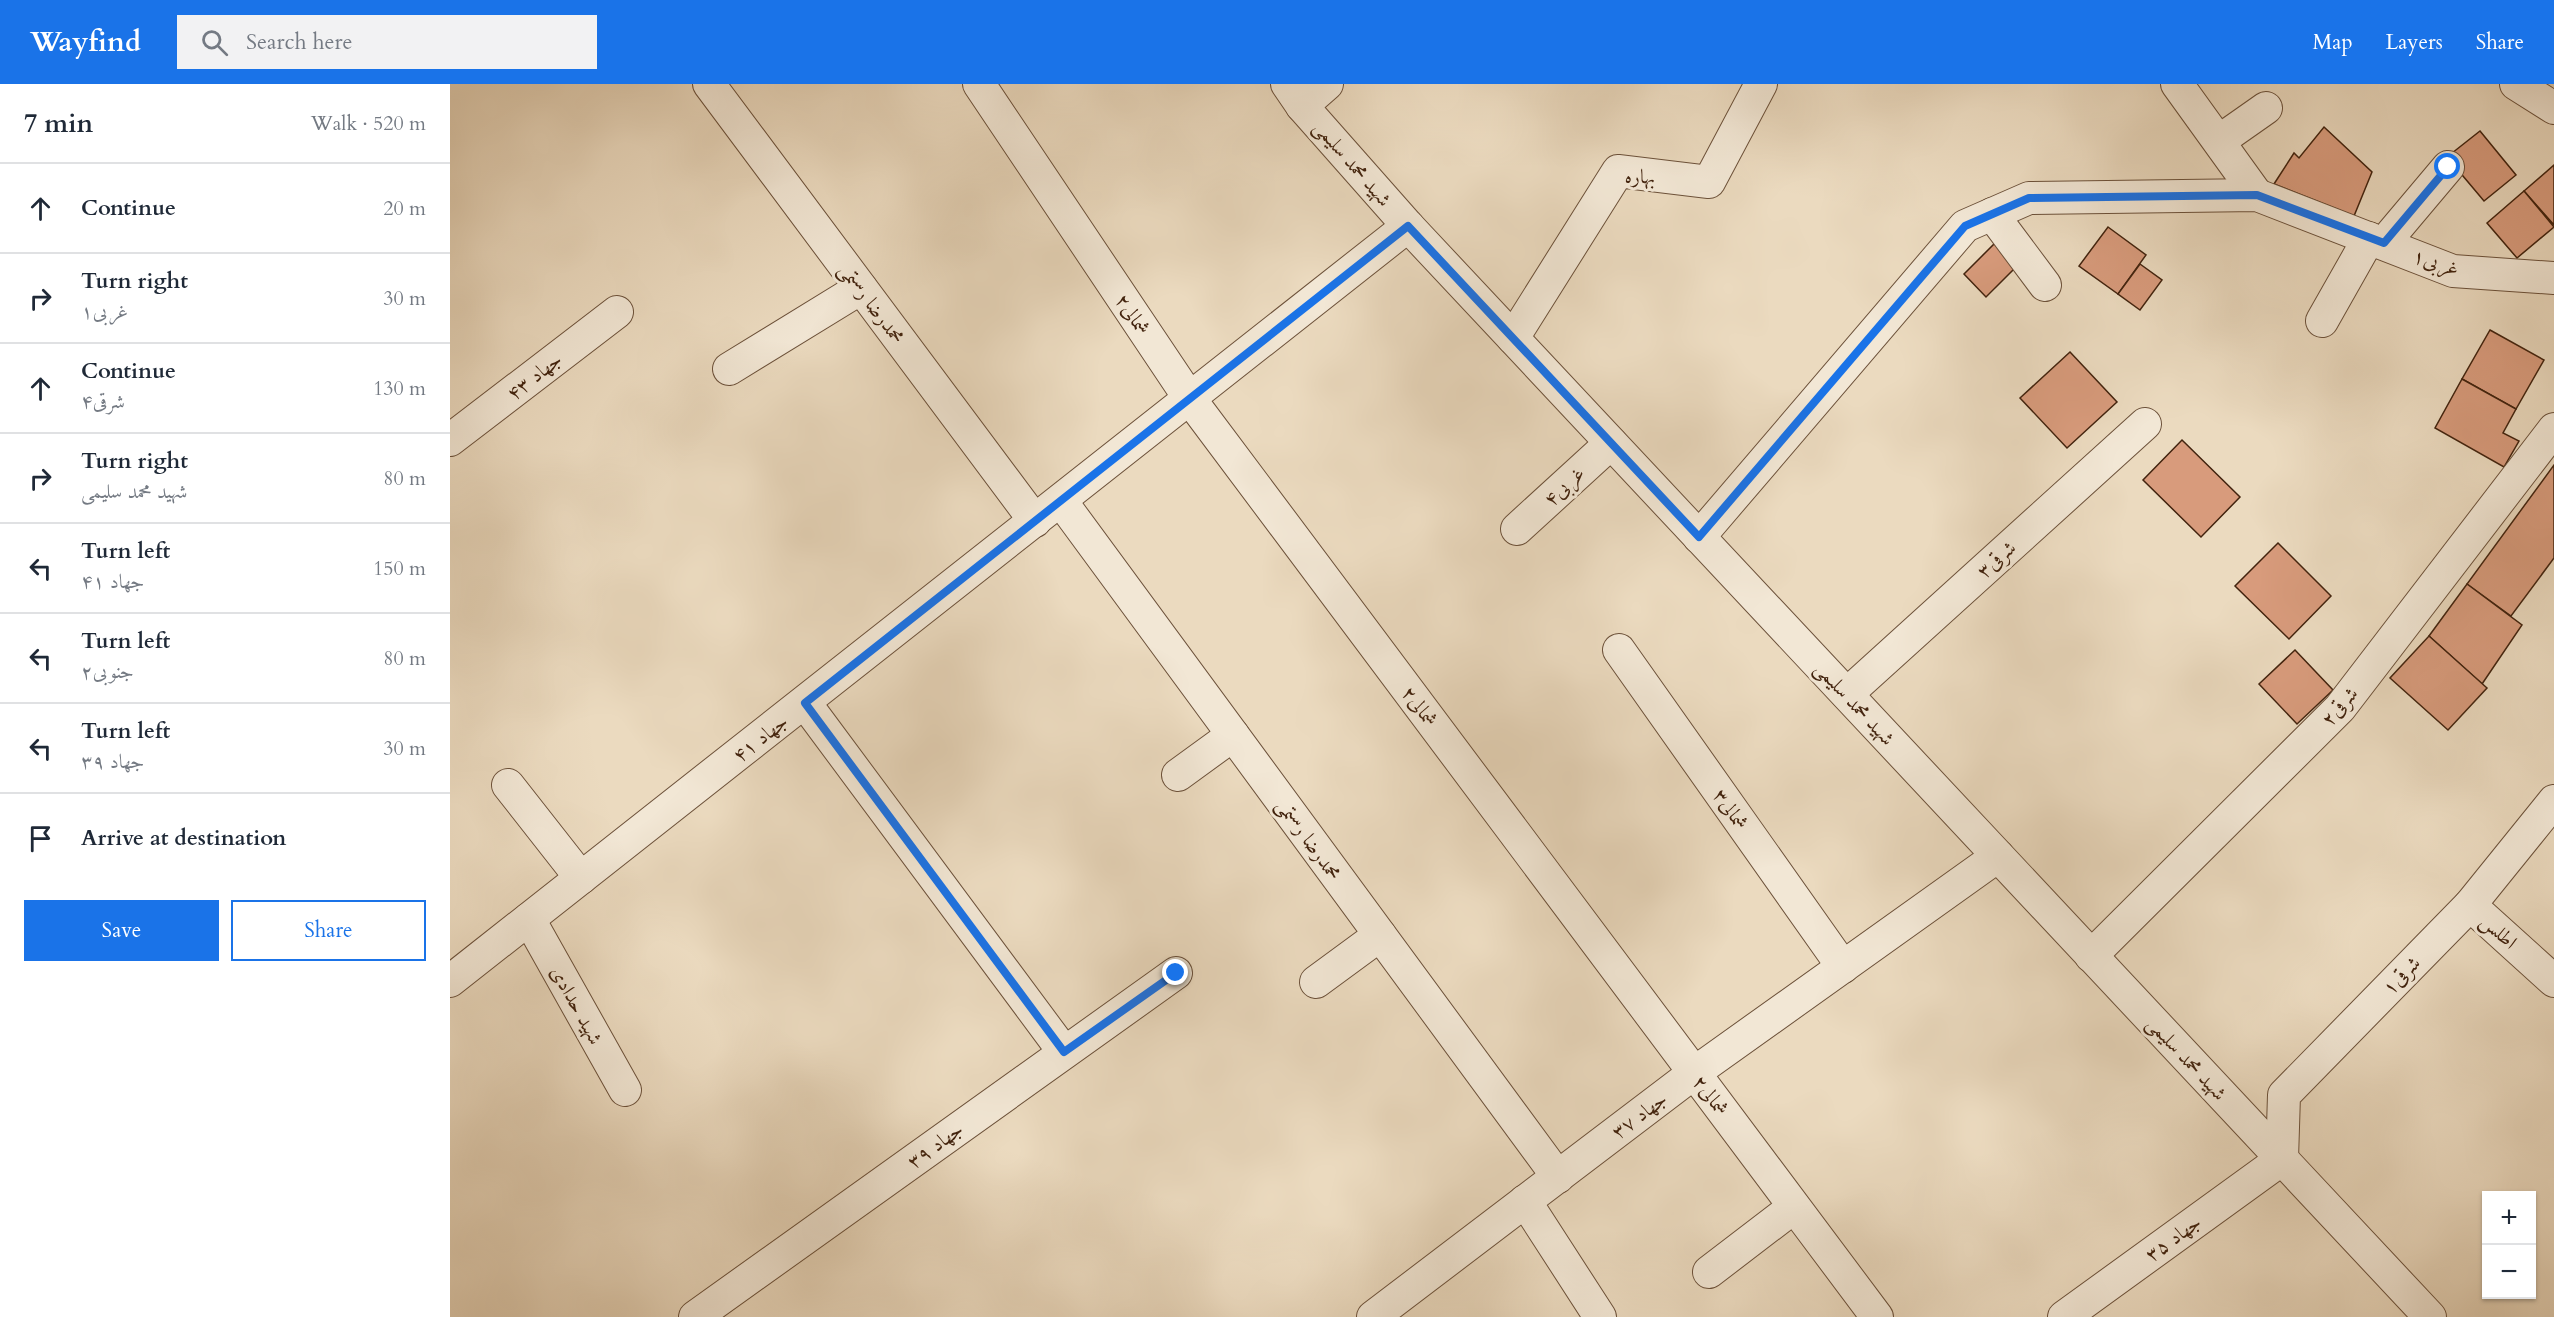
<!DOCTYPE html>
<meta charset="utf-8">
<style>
:root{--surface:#fff;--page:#f2f2f3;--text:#1f2937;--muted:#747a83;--line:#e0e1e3;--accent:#1a73e8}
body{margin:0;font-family:Cardo,Amiri,serif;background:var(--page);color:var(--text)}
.controls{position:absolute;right:18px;bottom:18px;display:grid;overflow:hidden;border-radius:0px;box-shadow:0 2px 4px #0004}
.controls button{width:54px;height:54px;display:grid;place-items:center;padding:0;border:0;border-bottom:2px solid var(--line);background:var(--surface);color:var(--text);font:30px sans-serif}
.stop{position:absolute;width:18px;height:18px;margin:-14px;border:4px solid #1a73e8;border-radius:50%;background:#fff}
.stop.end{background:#1a73e8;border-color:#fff;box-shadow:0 2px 6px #0008}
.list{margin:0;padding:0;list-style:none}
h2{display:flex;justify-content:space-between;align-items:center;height:78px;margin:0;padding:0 24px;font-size:26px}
h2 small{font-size:20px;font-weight:400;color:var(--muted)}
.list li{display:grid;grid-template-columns:39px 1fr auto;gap:18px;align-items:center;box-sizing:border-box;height:90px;padding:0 24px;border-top:2px solid var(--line)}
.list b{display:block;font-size:22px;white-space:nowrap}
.list p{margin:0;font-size:20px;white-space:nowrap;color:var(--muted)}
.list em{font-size:20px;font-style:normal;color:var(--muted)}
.actions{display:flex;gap:12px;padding:18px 24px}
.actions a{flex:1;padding:14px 0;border:2px solid var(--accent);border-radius:0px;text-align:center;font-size:21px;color:var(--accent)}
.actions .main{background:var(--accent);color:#fff}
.icon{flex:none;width:33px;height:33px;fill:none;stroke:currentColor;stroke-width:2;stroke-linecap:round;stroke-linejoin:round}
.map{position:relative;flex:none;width:2104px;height:1233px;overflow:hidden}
header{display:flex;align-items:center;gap:36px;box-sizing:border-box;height:84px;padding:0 30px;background:var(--accent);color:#fff}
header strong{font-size:28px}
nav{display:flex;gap:33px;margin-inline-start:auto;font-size:21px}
.search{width:420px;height:54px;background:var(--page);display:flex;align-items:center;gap:15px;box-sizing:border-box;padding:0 21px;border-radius:0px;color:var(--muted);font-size:22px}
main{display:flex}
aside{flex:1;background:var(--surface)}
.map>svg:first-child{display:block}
.building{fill:#d89b7c;stroke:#42230e;stroke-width:1.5}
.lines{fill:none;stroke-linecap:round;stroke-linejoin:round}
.minor-casing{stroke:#6c513a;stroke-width:34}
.minor{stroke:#f2e7d5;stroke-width:32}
.route{stroke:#1a73e8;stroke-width:8}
.labels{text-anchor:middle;stroke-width:6;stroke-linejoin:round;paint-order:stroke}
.street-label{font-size:20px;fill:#42230e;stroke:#f2e7d5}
</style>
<header>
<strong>Wayfind</strong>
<div class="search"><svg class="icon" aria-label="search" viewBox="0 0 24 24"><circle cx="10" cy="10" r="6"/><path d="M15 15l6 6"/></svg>Search here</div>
<nav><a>Map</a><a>Layers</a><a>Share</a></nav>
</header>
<main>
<aside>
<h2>7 min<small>Walk · 520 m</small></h2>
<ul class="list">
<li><svg class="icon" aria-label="ahead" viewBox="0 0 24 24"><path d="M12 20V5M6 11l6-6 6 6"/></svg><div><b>Continue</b></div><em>20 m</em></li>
<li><svg class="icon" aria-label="right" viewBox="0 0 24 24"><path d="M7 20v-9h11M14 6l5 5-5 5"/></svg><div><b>Turn right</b><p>غربی۱</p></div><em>30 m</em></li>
<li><svg class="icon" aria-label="ahead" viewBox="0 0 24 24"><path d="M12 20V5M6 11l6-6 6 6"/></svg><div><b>Continue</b><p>شرقی۴</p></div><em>130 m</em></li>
<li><svg class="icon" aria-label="right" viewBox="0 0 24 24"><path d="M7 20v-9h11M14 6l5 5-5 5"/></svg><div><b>Turn right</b><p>شهید محمد سلیمی</p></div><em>80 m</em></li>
<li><svg class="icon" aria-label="left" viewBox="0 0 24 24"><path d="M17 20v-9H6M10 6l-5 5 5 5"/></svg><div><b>Turn left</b><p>جهاد ۴۱</p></div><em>150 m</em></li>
<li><svg class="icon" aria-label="left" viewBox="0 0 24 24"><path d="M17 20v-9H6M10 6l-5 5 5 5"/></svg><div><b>Turn left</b><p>جنوبی۲</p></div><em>80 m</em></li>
<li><svg class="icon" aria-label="left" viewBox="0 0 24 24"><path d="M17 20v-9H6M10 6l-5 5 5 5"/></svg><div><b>Turn left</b><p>جهاد ۳۹</p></div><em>30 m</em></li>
<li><svg class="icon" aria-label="arrive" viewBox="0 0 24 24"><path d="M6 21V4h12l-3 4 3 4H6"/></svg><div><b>Arrive at destination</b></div></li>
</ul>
<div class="actions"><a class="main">Save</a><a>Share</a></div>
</aside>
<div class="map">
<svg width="2104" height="1233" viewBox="0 0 2104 1233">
<rect width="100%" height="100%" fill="#ebdabf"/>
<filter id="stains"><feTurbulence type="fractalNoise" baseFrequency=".00333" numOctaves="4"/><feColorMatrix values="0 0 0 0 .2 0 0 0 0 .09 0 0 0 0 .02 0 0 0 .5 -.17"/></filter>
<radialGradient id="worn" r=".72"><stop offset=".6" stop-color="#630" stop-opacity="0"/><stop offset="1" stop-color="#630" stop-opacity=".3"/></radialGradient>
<g class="building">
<path d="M 1874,43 L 1922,88 L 1904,132 L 1824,100 L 1844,69 L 1849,74 Z"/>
<path d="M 2030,47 L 2066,91 L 2034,117 L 1997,73 Z"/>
<path d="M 2104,81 L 2104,141 L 2074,107 Z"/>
<path d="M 2074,107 L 2104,143 L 2067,174 L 2037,139 Z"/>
<path d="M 1658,143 L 1696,171 L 1668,210 L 1629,182 Z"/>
<path d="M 1552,152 L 1575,174 L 1536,213 L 1514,190 Z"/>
<path d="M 1690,180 L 1712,196 L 1690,226 L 1668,210 Z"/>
<path d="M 2040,246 L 2094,276 L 2066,325 L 2012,295 Z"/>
<path d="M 1620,268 L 1667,318 L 1617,364 L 1570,314 Z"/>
<path d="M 2012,295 L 2066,325 L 2053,349 L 2069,357 L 2054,383 L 1985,344 Z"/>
<path d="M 1732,356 L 1790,413 L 1751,453 L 1693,396 Z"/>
<path d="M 2104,381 L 2104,474 L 2061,532 L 2017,500 Z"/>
<path d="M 1828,459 L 1881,512 L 1839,555 L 1785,502 Z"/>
<path d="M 2017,500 L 2072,541 L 2032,600 L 1979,552 Z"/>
<path d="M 1979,552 L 2037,604 L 1998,646 L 1940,594 Z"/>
<path d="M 1845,566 L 1883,606 L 1847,640 L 1809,600 Z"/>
</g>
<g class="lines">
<defs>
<g id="minor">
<path d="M 259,0 L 585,437"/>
<path d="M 529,0 L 740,315 L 1427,1233"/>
<path d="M 837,0 L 852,22 L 958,142 L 1980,1233"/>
<path d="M 1727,0 L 1807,111"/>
<path d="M 2066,0 L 2104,24"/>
<path d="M 852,22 L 877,0"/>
<path d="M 1769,57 L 1816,24"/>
<path d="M 1542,130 L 1595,201"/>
<path d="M 1934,159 L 1998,83"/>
<path d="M 1872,237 L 1919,154"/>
<path d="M 1063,254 L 1168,87 L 1259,98 L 1311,0"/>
<path d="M 279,285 L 411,204"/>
<path d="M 0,356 L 167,228"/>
<path d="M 611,417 L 1108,1093"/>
<path d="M 1067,445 L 1161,359"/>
<path d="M 1249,453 L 1515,142 L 1579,114 L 1807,111 L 2003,187 L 2104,194"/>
<path d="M 1169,566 L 1393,883"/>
<path d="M 1397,610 L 1695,340"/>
<path d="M 355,619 L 614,968"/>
<path d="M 728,691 L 783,651"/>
<path d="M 58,701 L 131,794"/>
<path d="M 2020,821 L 2104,897"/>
<path d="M 79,835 L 175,1006"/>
<path d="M 1641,872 L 1890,624 L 2104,345"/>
<path d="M 0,897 L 958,142"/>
<path d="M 866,898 L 930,851"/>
<path d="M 1075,1117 L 1150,1233"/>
<path d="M 1259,1188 L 1344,1123"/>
<path d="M 245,1233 L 726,889"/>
<path d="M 923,1233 L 1244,989 L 1548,772"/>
<path d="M 1614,1233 L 1832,1075 L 1834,1011 L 2020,821 L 2104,717"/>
</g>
</defs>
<use href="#minor" class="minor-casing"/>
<use href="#minor" class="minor"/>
</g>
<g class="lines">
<path class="route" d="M 726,889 L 614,968 L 355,619 L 958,142 L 1249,453 L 1515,142 L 1579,114 L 1807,111 L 1934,159 L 1998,83"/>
</g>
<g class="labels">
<g class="street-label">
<text transform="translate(903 79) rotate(49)" y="7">شهید محمد سلیمی</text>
<text transform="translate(1190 92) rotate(2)" y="7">بهاره</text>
<text transform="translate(1986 178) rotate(18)" y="7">غربی۱</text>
<text transform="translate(422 219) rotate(53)" y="7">محمدرضا رستمی</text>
<text transform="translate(683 230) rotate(56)" y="7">شمالی۲</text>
<text transform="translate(84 292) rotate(-38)" y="7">جهاد ۴۳</text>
<text transform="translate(1114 402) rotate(-43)" y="7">غربی۴</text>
<text transform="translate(1546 475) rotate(-42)" y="7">شرقی۳</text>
<text transform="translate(1405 619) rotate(47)" y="7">شهید محمد سلیمی</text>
<text transform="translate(970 622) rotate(53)" y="7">شمالی۲</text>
<text transform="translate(1889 622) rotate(-49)" y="7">شرقی۲</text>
<text transform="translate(310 654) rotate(-38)" y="7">جهاد ۴۱</text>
<text transform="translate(1281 725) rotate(55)" y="7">شمالی۳</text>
<text transform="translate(859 755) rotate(54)" y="7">محمدرضا رستمی</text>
<text transform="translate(2049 847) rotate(42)" y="7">اطلس</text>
<text transform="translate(1951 891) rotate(-46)" y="7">شرقی۱</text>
<text transform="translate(127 921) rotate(61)" y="7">شهید حدادی</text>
<text transform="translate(1737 974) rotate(47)" y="7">شهید محمد سلیمی</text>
<text transform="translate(1261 1011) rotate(53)" y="7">شمالی۲</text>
<text transform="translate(1189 1031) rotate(-37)" y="7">جهاد ۳۷</text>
<text transform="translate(485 1061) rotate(-36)" y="7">جهاد ۳۹</text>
<text transform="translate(1723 1154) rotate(-36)" y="7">جهاد ۳۵</text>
</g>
</g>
<rect width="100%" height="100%" filter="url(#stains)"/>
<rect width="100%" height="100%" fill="url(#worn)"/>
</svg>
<div class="controls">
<button>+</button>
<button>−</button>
</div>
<div class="stop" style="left:1998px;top:83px"></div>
<div class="stop end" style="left:726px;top:889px"></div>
</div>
</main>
